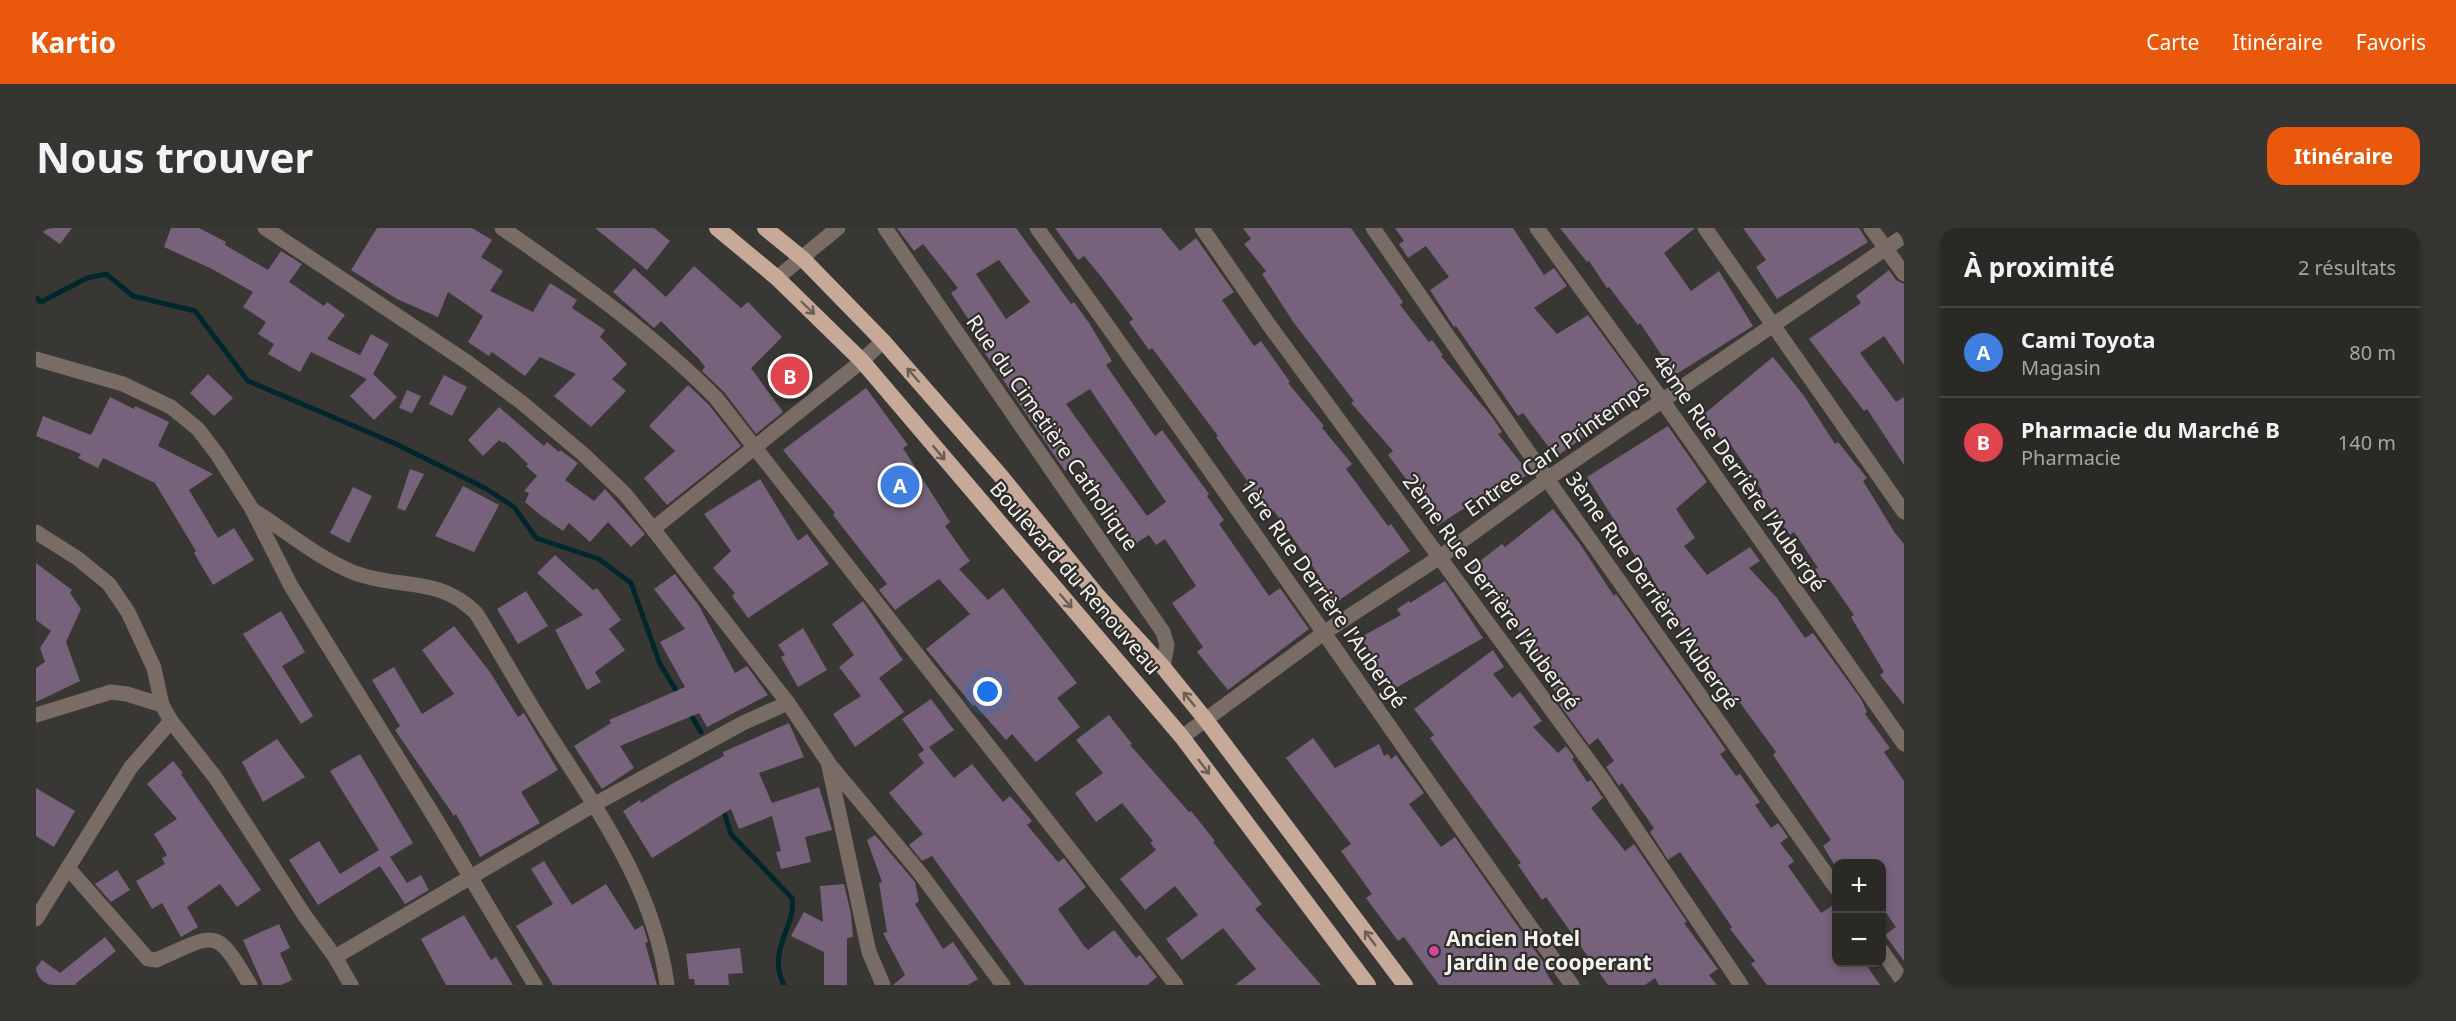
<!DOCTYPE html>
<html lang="fr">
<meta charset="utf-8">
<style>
:root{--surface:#2b2926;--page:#373532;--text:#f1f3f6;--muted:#a6a6a7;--line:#474543;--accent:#ea580c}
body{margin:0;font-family:"Noto Sans",sans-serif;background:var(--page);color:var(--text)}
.controls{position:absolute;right:18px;bottom:18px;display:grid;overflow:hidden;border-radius:12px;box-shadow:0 3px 9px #0003}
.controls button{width:54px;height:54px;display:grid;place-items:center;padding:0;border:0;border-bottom:2px solid var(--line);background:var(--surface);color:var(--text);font:30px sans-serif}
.you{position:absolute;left:952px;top:464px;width:21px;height:21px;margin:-15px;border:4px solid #fff;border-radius:50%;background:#1a73e8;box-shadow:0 0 0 9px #1a73e833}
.badge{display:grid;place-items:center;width:39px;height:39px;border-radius:50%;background:var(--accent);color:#fff;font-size:20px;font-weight:700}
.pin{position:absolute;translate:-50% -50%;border:3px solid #fff;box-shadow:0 2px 6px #0006}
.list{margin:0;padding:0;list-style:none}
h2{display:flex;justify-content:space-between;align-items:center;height:78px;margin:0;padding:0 24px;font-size:26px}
h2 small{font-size:20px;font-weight:400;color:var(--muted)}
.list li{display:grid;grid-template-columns:39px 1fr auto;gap:18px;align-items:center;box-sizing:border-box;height:90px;padding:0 24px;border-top:2px solid var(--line)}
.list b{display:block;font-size:22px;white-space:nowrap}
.list p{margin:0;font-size:20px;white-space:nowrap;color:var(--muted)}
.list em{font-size:20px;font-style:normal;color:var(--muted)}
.map{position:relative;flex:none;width:1868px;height:757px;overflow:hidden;border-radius:18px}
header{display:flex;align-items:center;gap:36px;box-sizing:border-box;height:84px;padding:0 30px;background:var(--accent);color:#fff}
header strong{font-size:28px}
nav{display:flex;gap:33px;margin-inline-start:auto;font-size:21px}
.intro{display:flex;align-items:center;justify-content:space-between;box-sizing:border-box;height:144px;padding:0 36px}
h1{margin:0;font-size:42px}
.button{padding:15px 27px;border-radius:18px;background:var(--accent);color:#fff;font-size:21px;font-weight:700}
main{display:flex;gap:36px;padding:0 36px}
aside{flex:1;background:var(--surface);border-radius:18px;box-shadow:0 3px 9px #0003}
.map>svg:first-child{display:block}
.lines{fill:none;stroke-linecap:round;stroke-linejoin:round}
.stream{stroke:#00272b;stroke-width:5}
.building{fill:#76627a;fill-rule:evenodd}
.minor{stroke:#796c65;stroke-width:15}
.tertiary{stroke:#796c65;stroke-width:15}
.trunk{stroke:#c6a998;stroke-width:16}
.oneway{stroke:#6b5f55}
.hotel-dot{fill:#d1479c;stroke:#2f2d29;stroke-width:2}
.labels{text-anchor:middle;stroke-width:4.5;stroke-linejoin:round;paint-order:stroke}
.street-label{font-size:21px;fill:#f4f3f0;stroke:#2f2d29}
.poi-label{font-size:21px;font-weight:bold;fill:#f4f3f0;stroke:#2f2d29;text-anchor:start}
</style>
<header>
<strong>Kartio</strong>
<nav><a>Carte</a><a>Itinéraire</a><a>Favoris</a></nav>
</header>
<div class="intro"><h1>Nous trouver</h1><a class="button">Itinéraire</a></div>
<main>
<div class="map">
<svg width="1868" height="757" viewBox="0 0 1868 757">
<rect width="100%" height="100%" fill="#393733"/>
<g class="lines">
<g class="stream">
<path d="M 0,70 L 5,74 L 51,50 L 70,46 L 97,68 L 159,83 L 212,153 L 360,216 L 449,260 L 478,279 L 500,310 L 563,331 L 595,355 L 624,436 L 644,469"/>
<path d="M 652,482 L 665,504"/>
<path d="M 686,578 L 695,606 L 756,670 C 761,697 730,723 748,757"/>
</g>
</g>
<g class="building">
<path d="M 1,0 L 36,0 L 24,16 Z"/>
<path d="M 135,0 L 163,0 L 190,14 L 189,17 L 232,42 L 245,23 L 266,36 L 253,54 L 288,78 L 291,74 L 309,87 L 291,111 L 324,127 L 335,106 L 353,116 L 337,146 L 361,169 L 338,192 L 314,168 L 331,151 L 275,124 L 264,144 L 232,126 L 238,116 L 222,106 L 230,94 L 207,79 L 217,64 L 176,41 L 128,19 Z"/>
<path d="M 341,0 L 436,0 L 456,12 L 445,29 L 467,43 L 454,63 L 497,84 L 514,55 L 541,72 L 536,80 L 569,102 L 564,109 L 591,136 L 576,151 L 590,163 L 555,199 L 518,168 L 540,146 L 504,129 L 489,148 L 456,124 L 453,128 L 432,114 L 447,88 L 412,64 L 402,89 L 361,71 L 315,42 Z"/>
<path d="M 559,0 L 618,0 L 634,13 L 611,42 Z"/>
<path d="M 861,0 L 980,0 L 1035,76 L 1038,74 L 1053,95 L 1076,133 L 1070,137 L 1119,208 L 1126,202 L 1173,266 L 1171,268 L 1188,292 L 1183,296 L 1233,368 L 1244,360 L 1273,401 L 1192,462 L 1161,424 L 1167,419 L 1136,375 L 1160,358 L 1129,311 L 1120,317 L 1113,307 L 1099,316 L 1041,234 L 1029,243 L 940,112 L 944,109 L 915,65 L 922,60 L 887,16 L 878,23 ZM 963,32 L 994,74 L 970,91 L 940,46 ZM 1054,161 L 1130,274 L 1111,288 L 1030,176 Z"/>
<path d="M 1019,0 L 1125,0 L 1144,23 L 1160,10 L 1198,64 L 1186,72 L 1218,118 L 1225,113 L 1254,154 L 1252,155 L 1288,198 L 1286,200 L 1316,236 L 1310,241 L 1352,298 L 1355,296 L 1374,323 L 1295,378 L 1277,353 L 1284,349 L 1238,283 L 1232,287 L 1208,257 L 1212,254 L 1180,209 L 1182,208 L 1116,120 L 1113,122 L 1093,94 L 1097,91 L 1067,51 L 1048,28 L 1042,32 Z"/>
<path d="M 1207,0 L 1315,0 L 1367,74 L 1364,77 L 1393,114 L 1396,112 L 1407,127 L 1405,128 L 1456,189 L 1466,204 L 1462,206 L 1493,245 L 1459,272 L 1453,264 L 1401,298 L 1383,268 L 1352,227 L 1357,223 L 1315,175 L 1318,173 L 1258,95 L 1226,46 L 1230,43 L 1208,16 L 1215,11 Z"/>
<path d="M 1359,0 L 1477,0 L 1508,47 L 1518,40 L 1531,58 L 1498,80 L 1521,106 L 1552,87 L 1607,162 L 1573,194 L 1571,192 L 1520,229 L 1487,185 L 1482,188 L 1420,98 L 1418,99 L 1394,62 L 1413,49 L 1390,18 L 1372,30 L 1363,16 L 1368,13 Z"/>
<path d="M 1524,0 L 1659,0 L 1628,25 L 1655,63 L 1683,43 L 1717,98 L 1639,147 L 1604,95 L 1602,97 L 1573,59 L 1571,60 L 1553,33 L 1551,34 Z"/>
<path d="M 1707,0 L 1823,0 L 1832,14 L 1741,71 L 1720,39 L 1730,32 Z"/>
<path d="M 658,38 L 705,80 L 712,74 L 746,109 L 715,140 L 747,184 L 720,206 L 688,164 L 666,143 L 669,139 L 663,131 L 625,93 L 618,100 L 577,64 L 598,40 L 630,69 Z"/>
<path d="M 1853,42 L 1860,52 L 1868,56 L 1868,137 L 1848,108 L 1824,125 L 1860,174 L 1868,169 L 1868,237 L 1831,181 L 1828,183 L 1773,111 L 1825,75 L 1820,68 Z"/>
<path d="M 1737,129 L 1768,168 L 1799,216 L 1802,214 L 1831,250 L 1827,253 L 1859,305 L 1868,316 L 1868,477 L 1844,447 L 1848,444 L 1815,389 L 1818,387 L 1793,351 L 1787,355 L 1779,341 L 1782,340 L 1758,304 L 1754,307 L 1724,266 L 1727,264 L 1695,217 L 1691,220 L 1667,187 Z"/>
<path d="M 172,146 L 197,170 L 178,188 L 154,165 Z"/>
<path d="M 408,147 L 431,159 L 416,188 L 393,176 Z"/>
<path d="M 652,157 L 673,177 L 705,218 L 631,277 L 608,250 L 639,223 L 613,198 Z"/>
<path d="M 830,160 L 872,217 L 867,220 L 914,294 L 909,298 L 934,333 L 923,341 L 952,372 L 967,360 L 1041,455 L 1021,470 L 1044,499 L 1000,534 L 976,506 L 970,512 L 939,477 L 937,478 L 890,421 L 934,386 L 903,351 L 859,382 L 843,362 L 851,356 L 797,287 L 799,285 L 747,222 Z"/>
<path d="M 371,162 L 385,168 L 376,185 L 363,180 Z"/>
<path d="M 74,169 L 98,181 L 99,178 L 133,194 L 122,218 L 177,246 L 153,262 L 182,310 L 198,300 L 218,332 L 177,357 L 158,325 L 160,323 L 119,255 L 67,230 L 62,240 L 42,230 L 45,226 L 0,208 L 7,188 L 55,207 Z"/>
<path d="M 463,179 L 508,218 L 511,214 L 523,224 L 524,222 L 542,235 L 529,252 L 558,273 L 569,261 L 609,306 L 595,319 L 572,294 L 554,314 L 533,295 L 527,303 L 503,286 L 489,274 L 493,265 L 488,263 L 501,248 L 490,238 L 492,236 L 469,214 L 467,215 L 463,212 L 447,228 L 432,212 Z"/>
<path d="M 1632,198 L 1671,254 L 1640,281 L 1659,310 L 1648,318 L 1671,347 L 1714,319 L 1724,333 L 1713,340 L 1741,370 L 1769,410 L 1777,405 L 1825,471 L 1831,484 L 1829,486 L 1854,520 L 1848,524 L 1868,553 L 1868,733 L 1849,707 L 1860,699 L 1845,678 L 1845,636 L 1798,636 L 1787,618 L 1795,612 L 1737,527 L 1740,524 L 1699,468 L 1694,470 L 1670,427 L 1666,430 L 1635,384 L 1610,339 L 1607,340 L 1580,299 L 1582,298 L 1551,249 Z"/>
<path d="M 374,241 L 388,246 L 369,283 L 361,280 Z"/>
<path d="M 724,251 L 762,313 L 771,306 L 793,336 L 712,390 L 696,368 L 699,365 L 677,340 L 695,323 L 668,286 Z"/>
<path d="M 427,258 L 463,277 L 438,324 L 399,308 Z"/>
<path d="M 317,259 L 336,268 L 313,315 L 294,305 Z"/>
<path d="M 1517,281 L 1544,316 L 1578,368 L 1580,366 L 1690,522 L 1684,526 L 1700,548 L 1704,546 L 1724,574 L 1719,577 L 1735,600 L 1742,595 L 1752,609 L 1744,615 L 1758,633 L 1752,638 L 1785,685 L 1800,675 L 1800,735 L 1829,735 L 1844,757 L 1731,757 L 1715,736 L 1719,733 L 1694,701 L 1696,699 L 1644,624 L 1632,632 L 1614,604 L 1618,600 L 1586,555 L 1583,558 L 1570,539 L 1578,533 L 1562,510 L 1553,517 L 1521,473 L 1524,470 L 1496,433 L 1501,430 L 1461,370 L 1459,372 L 1435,340 L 1466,316 L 1469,319 Z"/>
<path d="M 519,327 L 557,362 L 561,360 L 585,392 L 573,401 L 589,422 L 559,444 L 565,454 L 551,462 L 519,402 L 547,387 L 501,345 Z"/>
<path d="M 0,335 L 36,362 L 34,365 L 45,381 L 30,414 L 44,453 L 0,474 L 0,440 L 9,434 L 4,420 L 15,403 L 0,392 Z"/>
<path d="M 639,346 L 663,378 L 699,445 L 711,438 L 732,467 L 671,499 L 663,485 L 584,518 L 598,540 L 566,561 L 538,518 L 575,495 L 573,492 L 649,459 L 624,414 L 649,401 L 618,361 Z"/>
<path d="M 1409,353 L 1447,410 L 1356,462 L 1325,409 L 1365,387 L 1361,381 L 1373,373 L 1374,375 Z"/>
<path d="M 490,363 L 512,398 L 482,416 L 461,381 Z"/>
<path d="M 827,373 L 867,432 L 843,450 L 868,484 L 819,519 L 797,486 L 825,468 L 803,439 L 818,427 L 796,396 Z"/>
<path d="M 245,383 L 269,424 L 246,438 L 277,488 L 265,496 L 207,406 Z"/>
<path d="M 418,398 L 454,444 L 482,489 L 488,485 L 522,542 L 485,564 L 504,595 L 444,629 L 420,586 L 418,588 L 359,502 L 364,498 L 336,452 L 358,439 L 386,486 L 418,466 L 386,422 Z"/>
<path d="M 767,400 L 791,442 L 762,459 L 745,429 L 749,427 L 742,417 Z"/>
<path d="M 1457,422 L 1468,439 L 1457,446 L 1476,470 L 1484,464 L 1506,493 L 1497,499 L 1522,525 L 1530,518 L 1538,529 L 1536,531 L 1551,554 L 1555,552 L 1567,570 L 1555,580 L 1589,623 L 1598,616 L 1651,694 L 1648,695 L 1682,741 L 1673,747 L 1681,757 L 1623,757 L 1619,750 L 1609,757 L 1572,757 L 1510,669 L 1506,672 L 1482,637 L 1485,635 L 1394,510 L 1398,507 L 1378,481 Z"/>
<path d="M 895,471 L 918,502 L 893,519 L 918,550 L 936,536 L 967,574 L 974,568 L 996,593 L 991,597 L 1022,634 L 1028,630 L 1050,659 L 1022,681 L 1048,718 L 1052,722 L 1078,702 L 1100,730 L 1104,727 L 1121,749 L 1111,757 L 989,757 L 896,628 L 886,633 L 873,617 L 887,606 L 853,565 L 888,535 L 882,527 L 888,522 L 866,491 Z"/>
<path d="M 1073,487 L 1096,516 L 1094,517 L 1153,584 L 1155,583 L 1179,613 L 1177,614 L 1226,676 L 1219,681 L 1285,757 L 1199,757 L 1220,741 L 1187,700 L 1146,732 L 1130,711 L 1162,687 L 1139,658 L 1109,682 L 1084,651 L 1120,622 L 1114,615 L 1117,613 L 1086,575 L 1060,594 L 1039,565 L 1067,545 L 1040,512 Z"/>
<path d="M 753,495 L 768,529 L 723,545 L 736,575 L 783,559 L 796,602 L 769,609 L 775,634 L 745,641 L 740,624 L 745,623 L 736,588 L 703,601 L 695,581 L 616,630 L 587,583 L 604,572 L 605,575 L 639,554 L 688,528 L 687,524 Z"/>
<path d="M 1277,510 L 1299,540 L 1343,516 L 1348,528 L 1352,526 L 1355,531 L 1360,527 L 1388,565 L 1373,576 L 1405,619 L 1419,609 L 1512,741 L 1509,743 L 1518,757 L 1403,757 L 1368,709 L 1362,713 L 1330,670 L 1336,666 L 1305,623 L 1315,616 L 1250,530 Z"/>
<path d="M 241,511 L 269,549 L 227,574 L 206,534 Z"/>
<path d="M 324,526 L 377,615 L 354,629 L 371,655 L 385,647 L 393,662 L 369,676 L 344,638 L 282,677 L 253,632 L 283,613 L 304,646 L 343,622 L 294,543 Z"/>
<path d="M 137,533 L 147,545 L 145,546 L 225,662 L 201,679 L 184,656 L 151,679 L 162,699 L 145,709 L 126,675 L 116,681 L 100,653 L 129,636 L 126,630 L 131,627 L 118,606 L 141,591 L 111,556 Z"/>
<path d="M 0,560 L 39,583 L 18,619 L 0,608 Z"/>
<path d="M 839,607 L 879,654 L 883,673 L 879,676 L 907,721 L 917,714 L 942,751 L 932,757 L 857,757 L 869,747 L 847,705 L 851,704 L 843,655 L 846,654 L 831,612 Z"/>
<path d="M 508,633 L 536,677 L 570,656 L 599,702 L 607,697 L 612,714 L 609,715 L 621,757 L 517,757 L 480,698 L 517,676 L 495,641 Z"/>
<path d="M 81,642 L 94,662 L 75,674 L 59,656 Z"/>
<path d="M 808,656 L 815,686 L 817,709 L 811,710 L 811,757 L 788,757 L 788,724 L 755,708 L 768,684 L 787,694 L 784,658 Z"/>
<path d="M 428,687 L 455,732 L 460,729 L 477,757 L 410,757 L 385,711 Z"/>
<path d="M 243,696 L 254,720 L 244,725 L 256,752 L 245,757 L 227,757 L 207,712 Z"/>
<path d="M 69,709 L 80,723 L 39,756 L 40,757 L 0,757 L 0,740 L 6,732 L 24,745 Z"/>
<path d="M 704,720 L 707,745 L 692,746 L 693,757 L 659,757 L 658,751 L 653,751 L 650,726 Z"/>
</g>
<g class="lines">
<g class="minor">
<path d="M 229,0 L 431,134 L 485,174 L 547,226 L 589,266 L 617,301 L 752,475 L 792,534 L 833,724 L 847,757"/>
<path d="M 466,0 C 541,52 616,105 680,170 L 1140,757"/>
<path d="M 849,0 L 1127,404 L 1131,417 L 1127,439"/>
<path d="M 1001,0 C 1183,250 1356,506 1536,757"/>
<path d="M 1166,0 L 1233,97 L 1567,552 L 1705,757"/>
<path d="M 1337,0 L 1511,251 L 1800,660"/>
<path d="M 1501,0 L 1626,172 L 1868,516"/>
<path d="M 1669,0 L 1868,284"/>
<path d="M 1835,0 L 1868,46"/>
<path d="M 0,131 L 87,156 L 135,179 L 162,201 L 181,226 L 216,281 L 255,358 L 396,585 L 499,757"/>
<path d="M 217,282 C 250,303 283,331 319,345 C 364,362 401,347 440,385 C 466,427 489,470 516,511 C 565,587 619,664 631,757"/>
<path d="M 617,301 L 826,133 L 847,113"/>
<path d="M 0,304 L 41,330 L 73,356 L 92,384 L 118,440 L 126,477"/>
<path d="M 0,487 L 75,464 L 91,466 L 126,477 L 135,493 L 179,549 L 269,688 L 299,729 L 315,757"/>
<path d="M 1146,509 L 1289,404 L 1404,329 L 1511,251 L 1868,8"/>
<path d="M 794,537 L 884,645 L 967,757"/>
<path d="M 32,640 L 112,731 L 120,732 C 180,706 179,697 214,757"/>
<path d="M 0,691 L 95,539 L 135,493"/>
<path d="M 1846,723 L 1868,755"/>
<path d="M 299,729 L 559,576 L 707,495 L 752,475"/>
</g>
<path class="tertiary" d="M 741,50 L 802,0"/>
<g class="trunk">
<path d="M 681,0 L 741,50 L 826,133 L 1146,509 L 1332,757"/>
<path d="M 729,0 L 767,31 L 847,113 L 964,247 L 1061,367 L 1127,439 L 1170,492 L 1369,757"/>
</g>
</g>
<defs><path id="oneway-shaft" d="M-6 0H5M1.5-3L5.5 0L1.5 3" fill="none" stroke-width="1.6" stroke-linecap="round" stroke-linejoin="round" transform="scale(1.5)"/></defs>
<g class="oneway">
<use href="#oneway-shaft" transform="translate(772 80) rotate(44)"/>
<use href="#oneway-shaft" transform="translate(877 147) rotate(-131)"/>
<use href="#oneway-shaft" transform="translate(903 225) rotate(50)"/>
<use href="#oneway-shaft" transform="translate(1030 373) rotate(49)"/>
<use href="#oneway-shaft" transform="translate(1153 471) rotate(-129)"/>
<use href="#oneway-shaft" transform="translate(1168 539) rotate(53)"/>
<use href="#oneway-shaft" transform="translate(1334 710) rotate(-127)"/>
</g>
<circle class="hotel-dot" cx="1398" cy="723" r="6"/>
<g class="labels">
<g class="street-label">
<text transform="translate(1016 205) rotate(55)" y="7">Rue du Cimetière Catholique</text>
<text transform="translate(1521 221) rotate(-35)" y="7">Entree Carr Printemps</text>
<text transform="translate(1703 245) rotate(55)" y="7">4ème Rue Derrière l'Aubergé</text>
<text transform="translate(1039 350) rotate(49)" y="7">Boulevard du Renouveau</text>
<text transform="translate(1616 363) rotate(55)" y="7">3ème Rue Derrière l'Aubergé</text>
<text transform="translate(1455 364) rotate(54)" y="7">2ème Rue Derrière l'Aubergé</text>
<text transform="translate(1287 366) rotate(55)" y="7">1ère Rue Derrière l'Aubergé</text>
</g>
<g class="poi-label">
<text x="1410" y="718">Ancien Hotel<tspan x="1410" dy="24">Jardin de cooperant</tspan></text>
</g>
</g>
</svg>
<div class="controls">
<button>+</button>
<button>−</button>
</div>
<div class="you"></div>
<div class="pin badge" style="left:864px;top:257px;background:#3f7fe0">A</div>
<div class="pin badge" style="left:754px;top:148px;background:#e0444e">B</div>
</div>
<aside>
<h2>À proximité<small>2 résultats</small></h2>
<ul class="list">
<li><span class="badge" style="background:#3f7fe0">A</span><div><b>Cami Toyota</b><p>Magasin</p></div><em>80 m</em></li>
<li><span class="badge" style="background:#e0444e">B</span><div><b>Pharmacie du Marché B</b><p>Pharmacie</p></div><em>140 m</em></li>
</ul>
</aside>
</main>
